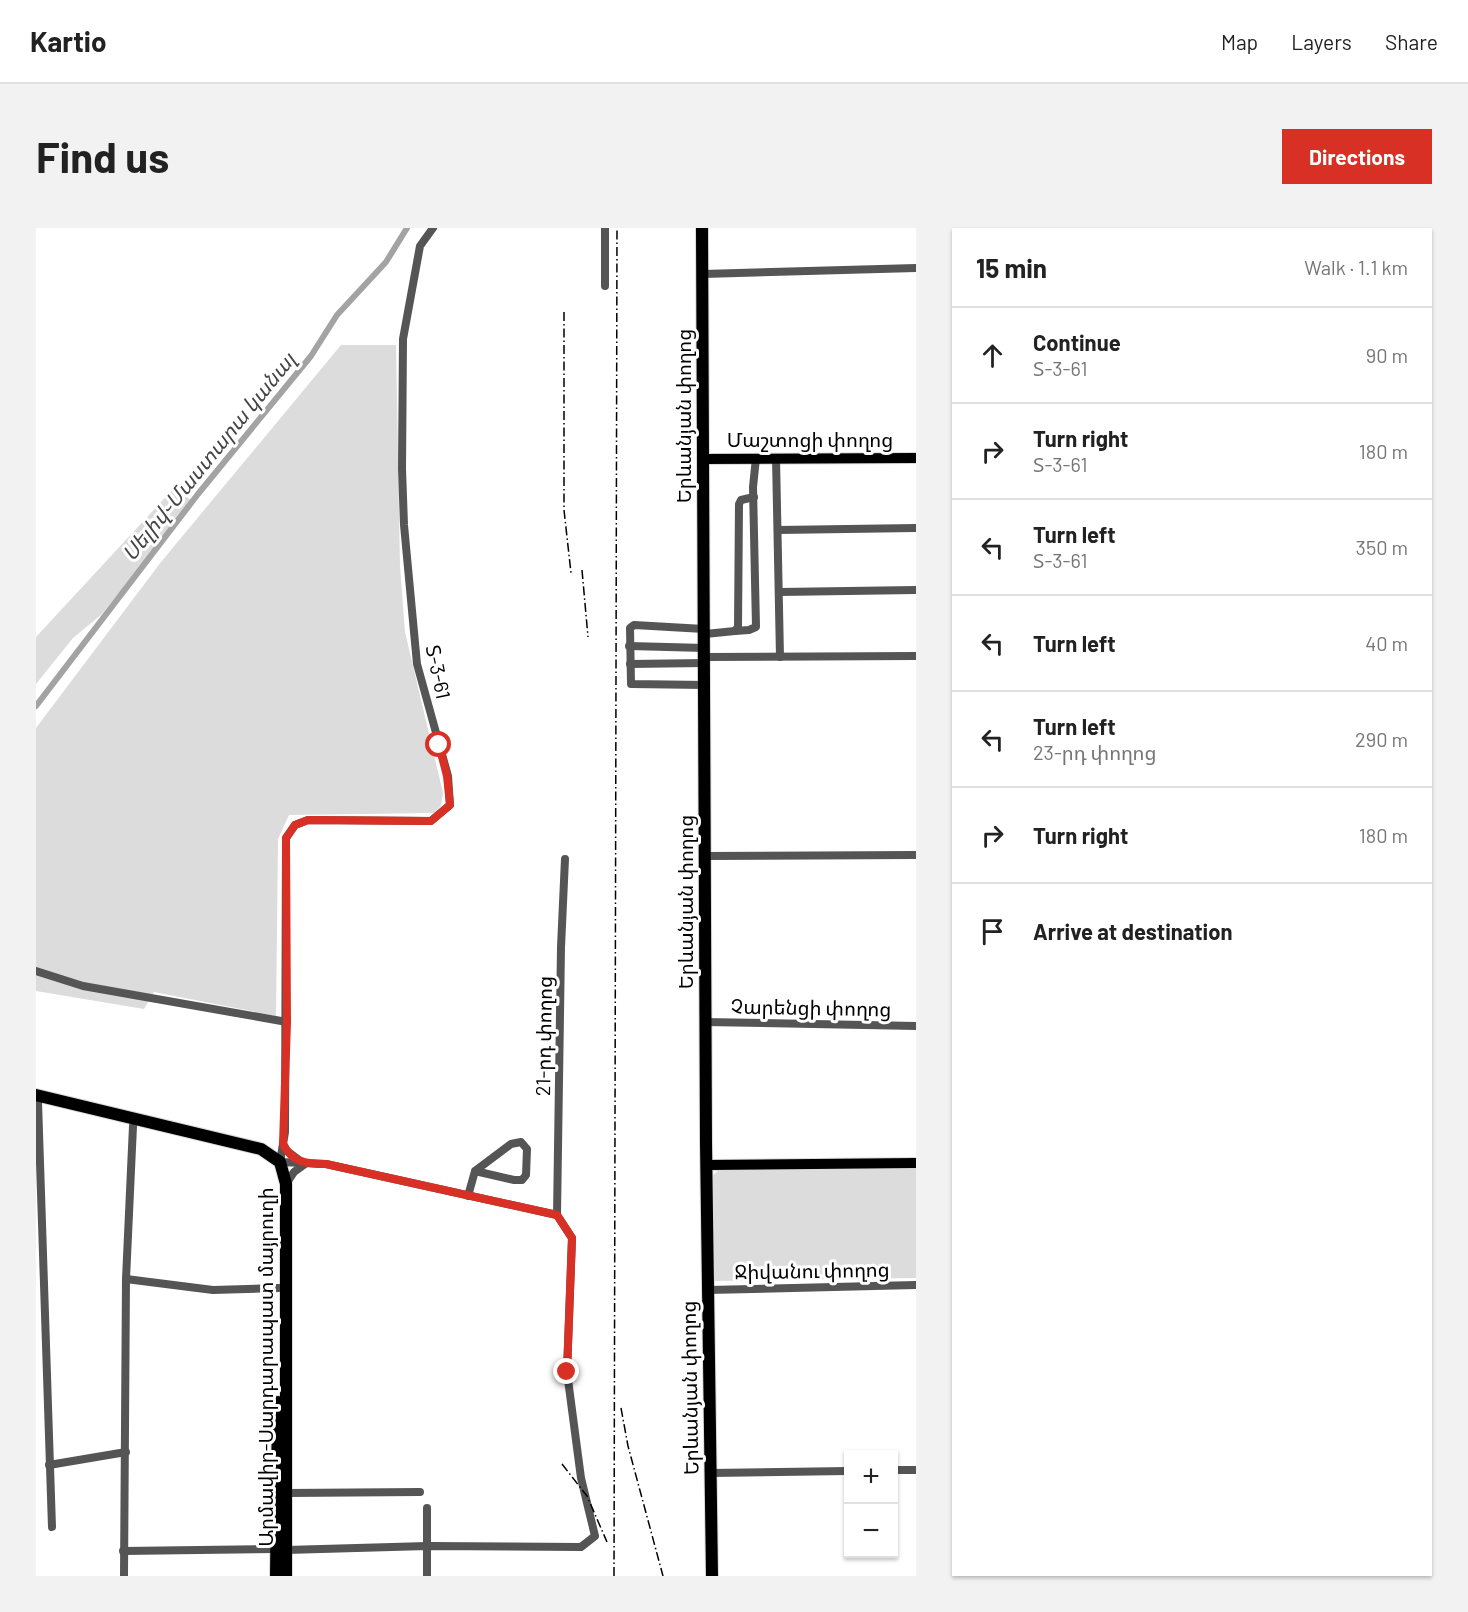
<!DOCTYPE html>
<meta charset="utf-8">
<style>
:root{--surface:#fff;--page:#f2f2f2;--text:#222;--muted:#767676;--line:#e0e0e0;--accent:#d93025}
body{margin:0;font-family:Barlow,"Noto Sans Armenian",sans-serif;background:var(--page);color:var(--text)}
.controls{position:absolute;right:18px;bottom:18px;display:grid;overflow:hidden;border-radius:0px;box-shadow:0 2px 4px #0004}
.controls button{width:54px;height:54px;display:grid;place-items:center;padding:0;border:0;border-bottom:2px solid var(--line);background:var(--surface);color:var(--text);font:30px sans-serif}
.stop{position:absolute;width:18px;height:18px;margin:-14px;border:4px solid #d93025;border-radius:50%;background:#fff}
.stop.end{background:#d93025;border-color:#fff;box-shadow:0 2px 6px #0008}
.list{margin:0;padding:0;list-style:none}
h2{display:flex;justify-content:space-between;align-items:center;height:78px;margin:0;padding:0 24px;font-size:26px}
h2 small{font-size:20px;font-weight:400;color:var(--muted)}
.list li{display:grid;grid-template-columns:39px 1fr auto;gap:18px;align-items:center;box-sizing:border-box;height:96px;padding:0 24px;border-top:2px solid var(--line)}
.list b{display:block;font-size:22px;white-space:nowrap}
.list p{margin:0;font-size:20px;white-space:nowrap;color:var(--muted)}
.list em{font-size:20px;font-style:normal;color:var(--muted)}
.icon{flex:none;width:33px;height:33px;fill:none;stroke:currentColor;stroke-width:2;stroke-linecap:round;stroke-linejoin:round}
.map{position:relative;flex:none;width:880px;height:1348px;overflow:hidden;border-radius:0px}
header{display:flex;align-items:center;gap:36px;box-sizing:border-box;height:84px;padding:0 30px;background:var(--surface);border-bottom:2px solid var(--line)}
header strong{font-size:28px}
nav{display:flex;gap:33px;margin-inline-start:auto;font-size:21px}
.intro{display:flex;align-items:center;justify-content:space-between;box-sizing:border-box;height:144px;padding:0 36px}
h1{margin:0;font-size:42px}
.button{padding:15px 27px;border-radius:0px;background:var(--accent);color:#fff;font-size:21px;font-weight:700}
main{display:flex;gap:36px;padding:0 36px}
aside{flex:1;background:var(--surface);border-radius:0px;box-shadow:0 2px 4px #0004}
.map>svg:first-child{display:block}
.green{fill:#dcdcdc}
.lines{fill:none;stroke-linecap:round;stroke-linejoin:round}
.canal{stroke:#a3a3a3;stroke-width:6}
.major-casing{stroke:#dbdbdb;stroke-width:12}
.highway-casing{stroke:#dbdbdb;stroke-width:14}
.minor{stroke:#555;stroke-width:8}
.major{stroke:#000;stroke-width:10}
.highway{stroke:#000;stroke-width:12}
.rail{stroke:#000;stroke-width:1.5;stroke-dasharray:9 3 1.5 3;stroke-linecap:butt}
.route{stroke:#d93025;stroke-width:8}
.labels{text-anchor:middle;stroke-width:6;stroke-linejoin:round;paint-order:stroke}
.street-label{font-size:20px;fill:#000;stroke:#fff}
.water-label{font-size:21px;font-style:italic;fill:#444;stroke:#fff}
</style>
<header>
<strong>Kartio</strong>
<nav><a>Map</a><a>Layers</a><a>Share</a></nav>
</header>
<div class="intro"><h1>Find us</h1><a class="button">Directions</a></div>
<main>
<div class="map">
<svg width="880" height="1348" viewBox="0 0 880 1348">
<rect width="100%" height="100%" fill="#fff"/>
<g class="green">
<path d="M 305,117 L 360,117 L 364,338 L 369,404 L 407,565 L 405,578 L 398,585 L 253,587 L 242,611 L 240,788 L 118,764 L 108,781 L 0,763 L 0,500 L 125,334 Z"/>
<path d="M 138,260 L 157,273 L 65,387 L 37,410 L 0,456 L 0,409 Z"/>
<path d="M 880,937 L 880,1050 L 678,1053 L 675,949 L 686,939 Z"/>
</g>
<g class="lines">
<path class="canal" d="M 0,478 L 162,266 L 275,128 L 301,87 L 350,34 L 371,0"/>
<defs>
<g id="major">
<path d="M 668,231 L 880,230"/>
<path d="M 671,937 L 880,935"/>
</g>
<g id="highway">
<path d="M 666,0 L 670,915 L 676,1348"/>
<path d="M 0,867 L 225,921 L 244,934 L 250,956 L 250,1348"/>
<path d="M 240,1348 L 242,1174"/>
</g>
</defs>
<use href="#major" class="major-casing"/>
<use href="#highway" class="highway-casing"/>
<g class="minor">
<path d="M 397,0 L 384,18 L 367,111 L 366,241 L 368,297 L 381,436 L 412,548 L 414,577 L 395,593 L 272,592 L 259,597 L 250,610 L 249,904 L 244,934 L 290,936 L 521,987"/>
<path d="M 667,46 L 880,40"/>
<path d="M 569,58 L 569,0"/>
<path d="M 740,230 L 744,429"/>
<path d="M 742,302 L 880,300"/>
<path d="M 743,364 L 880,362"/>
<path d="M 668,401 L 598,397 L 594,400 L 595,456 L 669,457"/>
<path d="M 699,403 L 713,402 L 720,399 L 717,259 L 720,230"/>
<path d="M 669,406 L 699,403 L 702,399 L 703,276 L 705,272 L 718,269"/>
<path d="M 593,418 L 669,420"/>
<path d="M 669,429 L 880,428"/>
<path d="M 594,436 L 669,435"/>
<path d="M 669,628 L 880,627"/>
<path d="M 0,743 L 47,758 L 251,794"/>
<path d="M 669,794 L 880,798"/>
<path d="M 2,874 L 16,1299"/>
<path d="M 247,916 L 251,923 L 267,935"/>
<path d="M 250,956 L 258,944 L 269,936"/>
<path d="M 432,968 L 439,943 L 475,916 L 485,914 L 491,921 L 490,947 L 486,952 L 478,952 L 439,943"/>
<path d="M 521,987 L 525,719 L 529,631"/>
<path d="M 90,1051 L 177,1062 L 243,1060"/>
<path d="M 672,1062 L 880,1057"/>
<path d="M 13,1237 L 90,1224"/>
<path d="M 858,1242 L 880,1242"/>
<path d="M 675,1245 L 812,1243"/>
<path d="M 251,1265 L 384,1264"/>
<path d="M 391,1280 L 391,1348"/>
<path d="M 250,1322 L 391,1318 L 545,1319 L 559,1308 L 545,1250 L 531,1144 L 536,1010 L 521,987"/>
<path d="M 87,1323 L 240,1321"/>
<path d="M 88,1348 L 90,1051 L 97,898"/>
</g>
<use href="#major" class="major"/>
<use href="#highway" class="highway"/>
<g class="rail">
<path d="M 528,84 L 528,282 L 535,345"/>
<path d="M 546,342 L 552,409"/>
<path d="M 585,1180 L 592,1218 L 627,1348"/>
<path d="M 526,1236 L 551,1268 L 571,1314"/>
<path d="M 578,1348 L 581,0"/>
</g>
</g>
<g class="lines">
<path class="route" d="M 403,517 L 411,548 L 414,577 L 395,593 L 272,592 L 259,597 L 250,610 L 251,794 L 247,916 C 256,935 272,936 290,936 L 521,987 L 536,1010 L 531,1144"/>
</g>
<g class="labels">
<g class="street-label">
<text transform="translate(648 188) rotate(-90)" y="7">Երևանյան փողոց</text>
<text x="774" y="219">Մաշտոցի փողոց</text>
<text transform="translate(402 444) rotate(78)" y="7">Տ-3-61</text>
<text transform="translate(650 674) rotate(-90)" y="7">Երևանյան փողոց</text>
<text transform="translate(775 780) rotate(1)" y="7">Չարենցի փողոց</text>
<text transform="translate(508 808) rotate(-89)" y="7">21-րդ փողոց</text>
<text transform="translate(776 1043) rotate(-1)" y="7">Ջիվանու փողոց</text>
<text transform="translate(230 1139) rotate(-90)" y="7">Արմավիր-Սարդարապատ մայրուղի</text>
<text transform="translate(654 1160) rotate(-91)" y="7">Երևանյան փողոց</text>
</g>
<g class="water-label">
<text transform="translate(173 229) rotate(-51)" y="7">Սելիվ֊Մաստարա կանալ</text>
</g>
</g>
</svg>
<div class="controls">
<button>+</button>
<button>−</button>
</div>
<div class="stop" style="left:403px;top:517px"></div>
<div class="stop end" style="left:531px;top:1144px"></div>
</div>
<aside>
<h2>15 min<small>Walk · 1.1 km</small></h2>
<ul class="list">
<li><svg class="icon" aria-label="ahead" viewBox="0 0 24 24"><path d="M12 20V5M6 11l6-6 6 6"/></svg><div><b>Continue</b><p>Տ-3-61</p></div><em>90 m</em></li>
<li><svg class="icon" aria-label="right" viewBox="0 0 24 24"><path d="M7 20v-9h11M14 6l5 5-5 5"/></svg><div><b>Turn right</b><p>Տ-3-61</p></div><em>180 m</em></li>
<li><svg class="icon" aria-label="left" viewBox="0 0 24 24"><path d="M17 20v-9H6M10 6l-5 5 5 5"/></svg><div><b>Turn left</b><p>Տ-3-61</p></div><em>350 m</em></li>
<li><svg class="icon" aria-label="left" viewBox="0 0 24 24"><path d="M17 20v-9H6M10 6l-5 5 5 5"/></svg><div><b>Turn left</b></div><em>40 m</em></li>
<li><svg class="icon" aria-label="left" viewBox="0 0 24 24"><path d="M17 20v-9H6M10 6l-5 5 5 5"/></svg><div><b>Turn left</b><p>23-րդ փողոց</p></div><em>290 m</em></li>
<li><svg class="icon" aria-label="right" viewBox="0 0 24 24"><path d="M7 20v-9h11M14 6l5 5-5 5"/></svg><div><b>Turn right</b></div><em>180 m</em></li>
<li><svg class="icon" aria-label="arrive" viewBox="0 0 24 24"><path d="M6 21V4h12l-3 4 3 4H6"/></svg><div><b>Arrive at destination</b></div></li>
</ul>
</aside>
</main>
